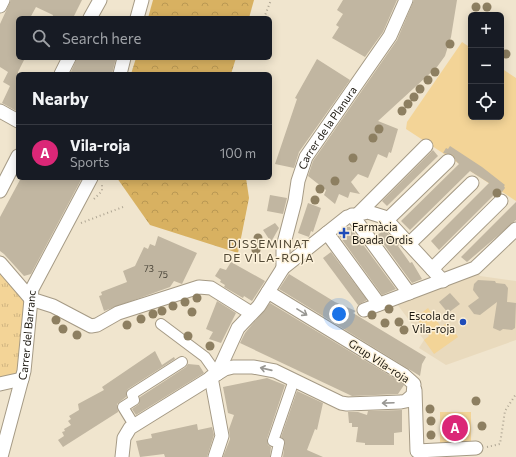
<!DOCTYPE html>
<meta charset="utf-8">
<style>
:root{--surface:#171b24;--page:#20242c;--text:#f1f3f6;--muted:#9ea1a6;--line:#363941;--accent:#db2777}
body{margin:0;font-family:Commissioner,sans-serif;background:var(--page);color:var(--text)}
.controls{position:absolute;right:12px;top:12px;display:grid;overflow:hidden;border-radius:6px;box-shadow:0 2px 10px #0003}
.controls button{width:36px;height:36px;display:grid;place-items:center;padding:0;border:0;border-bottom:1px solid var(--line);background:var(--surface);color:var(--text);font:20px sans-serif}
.you{position:absolute;left:339px;top:314px;width:14px;height:14px;margin:-10px;border:3px solid #fff;border-radius:50%;background:#1a73e8;box-shadow:0 0 0 6px #1a73e833}
.badge{display:grid;place-items:center;width:26px;height:26px;border-radius:50%;background:var(--accent);color:#fff;font-size:13px;font-weight:700}
.pin{position:absolute;translate:-50% -50%;border:2px solid #fff;box-shadow:0 1px 4px #0006}
.list{margin:0;padding:0;list-style:none}
h2{display:flex;justify-content:space-between;align-items:center;height:52px;margin:0;padding:0 16px;font-size:17px}
h2 small{font-size:13px;font-weight:400;color:var(--muted)}
.list li{display:grid;grid-template-columns:26px 1fr auto;gap:12px;align-items:center;box-sizing:border-box;height:56px;padding:0 16px;border-top:1px solid var(--line)}
.list b{display:block;font-size:15px;white-space:nowrap}
.list p{margin:0;font-size:13px;white-space:nowrap;color:var(--muted)}
.list em{font-size:13px;font-style:normal;color:var(--muted)}
.icon{flex:none;width:22px;height:22px;fill:none;stroke:currentColor;stroke-width:2;stroke-linecap:round;stroke-linejoin:round}
.map{position:relative;flex:none;width:516px;height:457px;overflow:hidden}
.search{position:absolute;background:var(--surface);box-shadow:0 2px 10px #0003;left:16px;top:16px;width:256px;height:44px;display:flex;align-items:center;gap:10px;box-sizing:border-box;padding:0 14px;border-radius:6px;color:var(--muted);font-size:15px}
.panel{position:absolute;background:var(--surface);box-shadow:0 2px 10px #0003;left:16px;top:72px;width:256px;height:108px;border-radius:6px}
.map>svg:first-child{display:block}
.built{fill:#e9dabd}
.grass{fill:url(#grass-tufts)}
.forest{fill:url(#forest-crowns)}
.pitch{fill:#f3d497}
.building{fill:#c1b6a1}
.lines{fill:none;stroke-linecap:round;stroke-linejoin:round}
.pedestrian-casing{stroke:#a59a85;stroke-width:12}
.minor-casing{stroke:#a59a85;stroke-width:15}
.path{stroke:#aea593;stroke-width:2;stroke-dasharray:1 3;stroke-linecap:butt}
.pedestrian{stroke:#fff;stroke-width:10}
.minor{stroke:#fff;stroke-width:13}
.tree{fill:#8d7f61}
.oneway{stroke:#989793}
.poi-dot{fill:#1f4cb9;stroke:#fdf2db;stroke-width:1.5}
.labels{text-anchor:middle;stroke-width:3;stroke-linejoin:round;paint-order:stroke}
.number-label{font-size:9px;fill:#443f34}
.street-label{font-size:11px;fill:#1b170f;stroke:#fdf2db}
.poi-label{font-size:11px;fill:#1b170f;stroke:#fdf2db;text-anchor:start}
.neighbourhood-label{font-size:12px;letter-spacing:1px;fill:#524936;stroke:#fdf2db}
</style>
<div class="map">
<svg width="516" height="457" viewBox="0 0 516 457">
<defs>
<pattern id="grass-tufts" width="24" height="20" patternUnits="userSpaceOnUse"><rect width="24" height="20" fill="#f3d497"/><path d="M3 7l-1-3M5 7V3M7 7l1-3M15 17l-1-3M17 17v-4M19 17l1-3" fill="none" stroke="#d0b581"/></pattern>
<pattern id="forest-crowns" width="20" height="18" patternUnits="userSpaceOnUse"><rect width="20" height="18" fill="#d8b161"/><path d="M2 6a3 3 0 1 1 6 0M12 15a3 3 0 1 1 6 0" fill="none" stroke="#b99853"/></pattern>
</defs>
<rect width="100%" height="100%" fill="#f0e5ce"/>
<path class="built" d="M 476,271 L 480,276 L 516,281 L 516,340 L 446,365 L 419,348 L 424,340 L 397,304 Z"/>
<path class="grass" d="M 0,264 L 26,300 L 19,380 L 0,384 Z"/>
<g class="forest">
<path d="M 153,0 L 254,0 L 249,18 L 148,18 Z"/>
<path d="M 136,58 L 236,58 L 231,74 L 131,74 Z"/>
<path d="M 117,178 L 246,178 L 249,198 L 238,253 L 150,225 Z"/>
</g>
<g class="pitch">
<path d="M 462,42 L 471,48 L 471,117 L 501,117 L 501,68 L 516,78 L 516,201 L 406,129 L 407,122 Z"/>
<path d="M 428,308 L 441,327 L 448,322 L 458,337 L 434,354 L 424,340 L 429,336 L 416,317 Z"/>
<rect x="440" y="412" width="31" height="33"/>
</g>
<g class="building">
<path d="M 11,0 L 82,0 L 73,18 L 52,18 L 53,15 L 36,7 L 30,18 L 18,18 L 18,58 L 25,58 L 18,72 L 18,112 L 2,103 L 10,86 L 3,82 L 8,72 L 0,67 L 0,24 Z"/>
<path d="M 343,0 L 397,0 L 383,32 L 365,57 L 332,38 L 339,27 L 336,25 L 343,14 L 337,10 Z"/>
<path d="M 414,0 L 457,0 L 451,37 L 445,56 L 437,67 L 378,121 L 398,129 L 391,153 L 389,152 L 387,158 L 378,154 L 368,178 L 358,174 L 351,182 L 360,194 L 350,192 L 348,198 L 339,194 L 335,204 L 324,195 L 326,190 L 308,176 L 313,161 L 397,40 Z"/>
<path d="M 77,58 L 116,58 L 112,74 L 70,74 Z"/>
<path d="M 317,59 L 350,80 L 299,152 L 294,168 L 275,164 L 297,99 L 295,98 Z"/>
<path d="M 450,146 L 482,167 L 505,185 L 504,186 L 505,188 L 502,192 L 499,190 L 439,250 L 431,241 L 489,183 L 470,171 L 410,230 L 401,221 L 459,164 L 456,161 L 453,155 L 443,153 L 446,148 L 448,149 Z"/>
<path d="M 433,150 L 438,156 L 387,206 L 382,201 Z"/>
<path d="M 21,178 L 82,178 L 31,274 L 24,276 L 4,254 L 0,251 L 0,217 Z"/>
<path d="M 270,195 L 287,198 L 283,214 L 267,211 Z"/>
<path d="M 516,202 L 516,220 L 467,262 L 461,257 Z"/>
<path d="M 308,203 L 321,208 L 313,232 L 311,231 L 309,237 L 298,233 Z"/>
<path d="M 275,223 L 279,228 L 271,242 L 263,230 Z"/>
<path d="M 347,227 L 350,227 L 396,289 L 382,295 L 338,234 Z"/>
<path d="M 385,230 L 399,245 L 398,246 L 410,263 L 412,262 L 422,279 L 412,283 L 377,235 Z"/>
<path d="M 158,236 L 197,253 L 182,284 L 174,281 L 170,287 L 104,311 L 99,296 L 102,295 L 101,292 L 127,282 L 123,271 L 135,266 L 144,247 L 148,249 L 150,244 L 155,246 Z"/>
<path d="M 331,252 L 367,300 L 358,305 L 323,258 Z"/>
<path d="M 231,262 L 265,281 L 252,301 L 244,296 L 243,298 L 224,287 L 225,285 L 220,282 L 221,280 L 215,276 L 220,268 L 226,270 Z"/>
<path d="M 289,274 L 335,302 L 356,311 L 353,313 L 426,357 L 422,364 L 420,376 L 279,289 Z"/>
<path d="M 478,280 L 495,281 L 496,283 L 505,284 L 508,288 L 507,302 L 516,303 L 515,328 L 512,330 L 503,329 L 500,331 L 493,328 L 497,302 L 480,315 L 474,314 L 468,306 L 479,298 L 473,290 L 474,284 Z"/>
<path d="M 450,293 L 460,304 L 448,313 L 439,302 Z"/>
<path d="M 217,301 L 236,313 L 221,343 L 209,339 L 213,332 L 206,329 Z"/>
<path d="M 270,303 L 399,381 L 404,385 L 398,394 L 352,396 L 240,343 L 245,333 Z"/>
<path d="M 155,351 L 162,365 L 174,357 L 175,359 L 128,389 L 126,393 L 126,397 L 117,404 L 118,412 L 63,447 L 58,440 L 64,436 L 62,432 L 65,431 L 64,429 L 71,425 L 68,421 L 71,419 L 69,416 L 79,410 L 78,404 L 104,390 L 102,387 Z"/>
<path d="M 188,364 L 199,365 L 204,373 L 136,415 L 132,409 L 139,404 L 140,397 L 186,367 Z"/>
<path d="M 267,378 L 285,385 L 267,439 L 268,445 L 271,447 L 270,457 L 223,457 L 230,439 L 229,429 L 234,415 L 228,413 L 223,387 Z"/>
<path d="M 297,391 L 323,403 L 317,430 L 315,429 L 307,450 L 323,457 L 283,457 L 285,442 L 281,437 Z"/>
<path d="M 402,410 L 402,432 L 394,433 L 394,445 L 365,445 L 365,443 L 356,442 L 358,427 L 352,427 L 352,423 L 349,423 L 348,412 L 358,412 L 367,415 L 368,411 Z"/>
<path d="M 197,424 L 198,430 L 212,427 L 214,435 L 207,457 L 165,457 L 164,454 L 140,457 L 136,441 L 152,438 L 151,434 Z"/>
</g>
<g class="lines">
<defs>
<g id="pedestrian">
<path d="M 161,324 L 205,357 L 217,374"/>
<path d="M 134,425 L 123,407 L 134,400 L 132,394 L 182,362"/>
<path d="M 276,457 L 279,443 L 273,441 L 294,380"/>
</g>
<g id="minor">
<path d="M 0,6 L 3,0"/>
<path d="M 90,18 L 100,0"/>
<path d="M 137,18 L 142,0"/>
<path d="M 61,74 L 69,58"/>
<path d="M 120,74 L 124,58"/>
<path d="M 0,111 L 18,121"/>
<path d="M 0,191 L 18,156"/>
<path d="M 359,213 L 426,146"/>
<path d="M 352,215 L 409,293"/>
<path d="M 387,220 L 448,161"/>
<path d="M 327,233 L 379,304"/>
<path d="M 409,244 L 472,183"/>
<path d="M 0,263 L 31,299"/>
<path id="s1" d="M 283,268 L 283,247 L 295,201 L 298,181 L 306,157 L 390,36 L 406,0"/>
<path d="M 432,269 L 501,201"/>
<path d="M 31,299 L 53,306 L 91,326 L 97,325 L 118,313 L 199,287 L 211,288 L 251,313"/>
<path d="M 364,310 L 475,268 L 516,229"/>
<path d="M 217,374 L 238,328 L 259,306 L 283,268 L 347,217 L 368,212 L 384,217 L 443,281"/>
<path d="M 211,377 L 222,436 L 215,457"/>
<path d="M 0,384 L 22,379"/>
<path d="M 415,390 L 417,451 L 476,448"/>
<path id="s2" d="M 1,457 L 24,371 L 32,289 L 91,178"/>
<path d="M 122,457 L 124,438 L 130,428 L 225,369 L 233,367 L 253,367 L 275,371 L 341,403 L 347,404 L 401,402 L 406,401 L 413,395 L 414,384 L 404,375 L 268,292"/>
</g>
</defs>
<use href="#pedestrian" class="pedestrian-casing"/>
<use href="#minor" class="minor-casing"/>
<g class="path">
<path d="M 264,18 L 271,0"/>
<path d="M 94,199 L 102,191 L 102,183"/>
<path d="M 81,223 L 123,207"/>
<path d="M 487,447 L 500,444 L 505,411 L 516,394"/>
</g>
<use href="#pedestrian" class="pedestrian"/>
<use href="#minor" class="minor"/>
</g>
<g class="tree">
<circle cx="476" cy="7" r="4.5"/>
<circle cx="487" cy="7" r="4.5"/>
<circle cx="450" cy="44" r="4.5"/>
<circle cx="506" cy="54" r="4.5"/>
<circle cx="435" cy="72" r="4.5"/>
<circle cx="428" cy="80" r="4.5"/>
<circle cx="420" cy="89" r="4.5"/>
<circle cx="414" cy="97" r="4.5"/>
<circle cx="408" cy="104" r="4.5"/>
<circle cx="402" cy="111" r="4.5"/>
<circle cx="379" cy="129" r="4.5"/>
<circle cx="373" cy="138" r="4.5"/>
<circle cx="353" cy="158" r="4.5"/>
<circle cx="335" cy="181" r="4.5"/>
<circle cx="320" cy="189" r="4.5"/>
<circle cx="497" cy="193" r="4.5"/>
<circle cx="315" cy="200" r="4.5"/>
<circle cx="258" cy="238" r="4.5"/>
<circle cx="256" cy="250" r="4.5"/>
<circle cx="197" cy="298" r="4.5"/>
<circle cx="185" cy="302" r="4.5"/>
<circle cx="173" cy="306" r="4.5"/>
<circle cx="389" cy="309" r="4.5"/>
<circle cx="162" cy="311" r="4.5"/>
<circle cx="192" cy="312" r="4.5"/>
<circle cx="153" cy="314" r="4.5"/>
<circle cx="372" cy="315" r="4.5"/>
<circle cx="141" cy="319" r="4.5"/>
<circle cx="56" cy="320" r="4.5"/>
<circle cx="399" cy="322" r="4.5"/>
<circle cx="385" cy="323" r="4.5"/>
<circle cx="127" cy="325" r="4.5"/>
<circle cx="63" cy="329" r="4.5"/>
<circle cx="404" cy="330" r="4.5"/>
<circle cx="77" cy="335" r="4.5"/>
<circle cx="188" cy="336" r="4.5"/>
<circle cx="210" cy="346" r="4.5"/>
<circle cx="476" cy="401" r="4.5"/>
<circle cx="430" cy="409" r="4.5"/>
<circle cx="431" cy="421" r="4.5"/>
<circle cx="482" cy="426" r="4.5"/>
<circle cx="431" cy="435" r="4.5"/>
</g>
<defs><path id="oneway-shaft" d="M-6 0H5M1.5-3L5.5 0L1.5 3" fill="none" stroke-width="1.6" stroke-linecap="round" stroke-linejoin="round"/></defs>
<g class="oneway">
<use href="#oneway-shaft" transform="translate(302 312) rotate(32)"/>
<use href="#oneway-shaft" transform="translate(266 369) rotate(-167)"/>
<use href="#oneway-shaft" transform="translate(388 403) rotate(178)"/>
</g>
<g class="poi-dot">
<path d="M342 227h4v4h4v4h-4v4h-4v-4h-4v-4h4z"/>
<circle cx="463" cy="322" r="4"/>
</g>
<g class="labels">
<g class="number-label">
<text x="149" y="272">73</text>
<text x="163" y="278">75</text>
</g>
<g class="street-label">
<text dy="4" stroke="none"><textPath href="#s1" startOffset="150">Carrer de la Planura</textPath></text>
<text dy="4" stroke="none"><textPath href="#s2" startOffset="125">Carrer del Barranc</textPath></text>
<text transform="translate(379 361) rotate(33)" y="4">Grup Vila-roja</text>
</g>
<g class="poi-label">
<text x="352" y="231">Farmàcia<tspan x="352" dy="13">Boada Ordis</tspan></text>
<text x="455" y="320" text-anchor="end">Escola de<tspan x="455" dy="13">Vila-roja</tspan></text>
</g>
<g class="neighbourhood-label">
<text x="269" y="248">DISSEMINAT<tspan x="269" dy="14">DE VILA-ROJA</tspan></text>
</g>
</g>
</svg>
<div class="controls">
<button>+</button>
<button>−</button>
<button><svg class="icon" aria-label="locate" viewBox="0 0 24 24"><circle cx="12" cy="12" r="6"/><path d="M12 2v4M12 18v4M2 12h4M18 12h4"/></svg></button>
</div>
<div class="you"></div>
<div class="pin badge" style="left:455px;top:428px">A</div>
<div class="search"><svg class="icon" aria-label="search" viewBox="0 0 24 24"><circle cx="10" cy="10" r="6"/><path d="M15 15l6 6"/></svg>Search here</div>
<section class="panel">
<h2>Nearby<small></small></h2>
<ul class="list">
<li><span class="badge">A</span><div><b>Vila-roja</b><p>Sports</p></div><em>100 m</em></li>
</ul>
</section>
</div>
